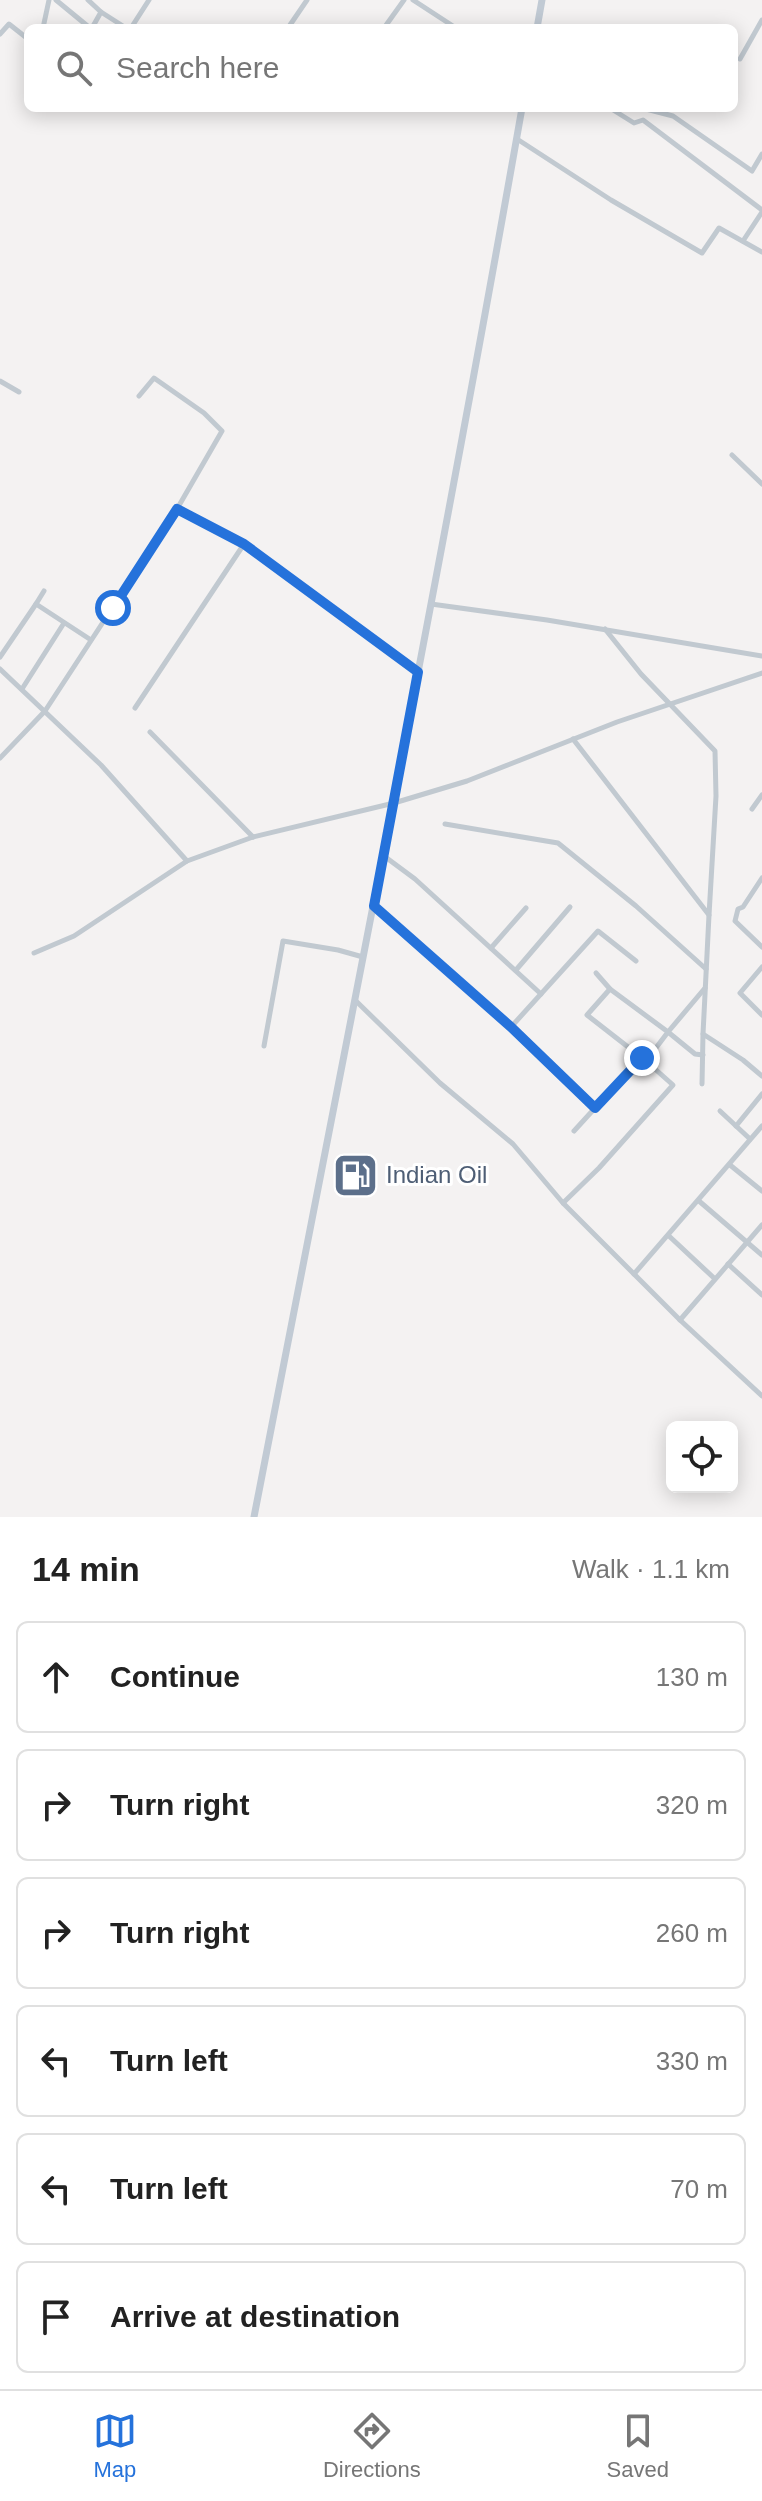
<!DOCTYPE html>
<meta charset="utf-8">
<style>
:root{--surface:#fff;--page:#f6f6f6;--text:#222;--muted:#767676;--line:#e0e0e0;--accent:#2572db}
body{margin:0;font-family:Helvetica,sans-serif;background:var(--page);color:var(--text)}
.controls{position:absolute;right:24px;bottom:24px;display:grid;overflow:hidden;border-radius:12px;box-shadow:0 4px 20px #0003}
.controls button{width:72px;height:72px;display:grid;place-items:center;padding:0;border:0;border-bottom:2px solid var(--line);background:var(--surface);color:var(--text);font:40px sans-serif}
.stop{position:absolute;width:24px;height:24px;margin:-18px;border:6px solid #2572db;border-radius:50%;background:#fff}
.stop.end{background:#2572db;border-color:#fff;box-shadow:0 2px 8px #0008}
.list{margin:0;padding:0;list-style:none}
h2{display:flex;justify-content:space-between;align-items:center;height:104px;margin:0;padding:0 32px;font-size:34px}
h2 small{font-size:26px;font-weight:400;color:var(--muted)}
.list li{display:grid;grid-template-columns:52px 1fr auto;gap:24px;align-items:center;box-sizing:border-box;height:112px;margin:0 16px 16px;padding:0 16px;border:2px solid var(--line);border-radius:12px}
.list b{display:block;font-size:30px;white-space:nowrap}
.list em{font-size:26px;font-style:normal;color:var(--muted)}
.icon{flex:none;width:44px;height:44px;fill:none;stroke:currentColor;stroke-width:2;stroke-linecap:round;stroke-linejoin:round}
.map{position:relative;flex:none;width:762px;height:1517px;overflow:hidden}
.search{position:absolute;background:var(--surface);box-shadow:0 4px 20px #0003;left:24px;right:24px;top:24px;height:88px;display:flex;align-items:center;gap:20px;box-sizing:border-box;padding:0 28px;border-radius:12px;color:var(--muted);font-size:30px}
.sheet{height:872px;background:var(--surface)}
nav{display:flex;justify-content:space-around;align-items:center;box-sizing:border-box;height:112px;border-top:2px solid var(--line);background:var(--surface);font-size:22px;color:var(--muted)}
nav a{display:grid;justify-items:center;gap:4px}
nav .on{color:var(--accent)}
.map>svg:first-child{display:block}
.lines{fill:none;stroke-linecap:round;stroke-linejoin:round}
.street{stroke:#c1c9d0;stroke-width:5}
.secondary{stroke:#c1cad4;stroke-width:7}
.route{stroke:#2572db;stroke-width:10}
.labels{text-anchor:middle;stroke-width:6;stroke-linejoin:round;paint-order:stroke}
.service-label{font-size:24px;fill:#4e5e75;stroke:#fff;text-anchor:start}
</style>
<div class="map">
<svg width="762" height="1517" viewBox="0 0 762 1517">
<rect width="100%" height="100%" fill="#f4f2f2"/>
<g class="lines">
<g class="street">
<path d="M 56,0 L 90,28"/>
<path d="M 88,0 L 101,12"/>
<path d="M 413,0 L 456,28"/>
<path d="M 43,28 L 49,0"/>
<path d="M 92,28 L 101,12 L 126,28"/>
<path d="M 131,28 L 149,0"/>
<path d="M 294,28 L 290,25 L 307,0"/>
<path d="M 384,28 L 404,0"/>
<path d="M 0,34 L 9,24 L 28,39"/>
<path d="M 740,59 L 762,20"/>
<path d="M 610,108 L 634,123 L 643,120 L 762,210"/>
<path d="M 642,108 L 673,116 L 752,171 L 762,154"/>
<path d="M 517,139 L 611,200 L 702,253 L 719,228 L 762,252"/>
<path d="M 743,241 L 762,212"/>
<path d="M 0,381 L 19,392"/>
<path d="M 732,455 L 762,484"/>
<path d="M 177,509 L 244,544 L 417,672"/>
<path d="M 36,604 L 44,591"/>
<path d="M 431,604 L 547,620 L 762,656"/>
<path d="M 0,657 L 36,604 L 91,640"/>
<path d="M 0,669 L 101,765 L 187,861"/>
<path d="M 22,689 L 64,623"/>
<path d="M 135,708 L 244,544"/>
<path d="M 150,732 L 253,837"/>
<path d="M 573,739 L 709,915 L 716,796 L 715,751 L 641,674 L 605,629"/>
<path d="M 0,758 L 45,711 L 177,509 L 222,431 L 204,413 L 154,378 L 139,396"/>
<path d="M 752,809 L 762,795"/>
<path d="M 445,824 L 558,843 L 636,906 L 706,969"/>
<path d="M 384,856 L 415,879 L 541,994"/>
<path d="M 762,878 L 743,907 L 738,909 L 735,921 L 762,947"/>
<path d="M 374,906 L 511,1027 L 595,1108 L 574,1131"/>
<path d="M 491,948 L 526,908"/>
<path d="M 34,953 L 74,936 L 187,861 L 253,837 L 394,803 L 467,781 L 617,722 L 762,673"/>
<path d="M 762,967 L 740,993 L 762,1015"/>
<path d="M 516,970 L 570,907"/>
<path d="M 596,973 L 610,989"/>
<path d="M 356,1001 L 440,1083 L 513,1144 L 563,1203 L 680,1320 L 762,1396"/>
<path d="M 511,1027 L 598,931 L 636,961"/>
<path d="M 703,1034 L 709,915"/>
<path d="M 264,1046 L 283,941 L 338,950 L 363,957"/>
<path d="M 703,1055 L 695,1054 L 668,1032 L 646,1061 L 587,1015 L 610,989 L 668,1032 L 705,988"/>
<path d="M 702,1084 L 703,1034 L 743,1060 L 762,1076"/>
<path d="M 595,1108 L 642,1058"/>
<path d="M 720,1111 L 750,1139"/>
<path d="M 736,1126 L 762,1094"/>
<path d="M 730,1165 L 762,1191"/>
<path d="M 699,1201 L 762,1255"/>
<path d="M 563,1203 L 599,1168 L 673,1085 L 646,1061"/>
<path d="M 669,1236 L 715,1279"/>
<path d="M 728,1264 L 762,1295"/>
<path d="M 634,1274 L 762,1126"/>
<path d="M 680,1320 L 762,1225"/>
</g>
<g class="secondary">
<path d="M 537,28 L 542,0"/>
<path d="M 254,1517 C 345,1048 439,579 522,108"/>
</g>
</g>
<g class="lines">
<path class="route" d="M 113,608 L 177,509 L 244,544 L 418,672 L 374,906 L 511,1027 L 595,1108 L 642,1058"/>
</g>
<defs>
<symbol id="fuel-square" viewBox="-11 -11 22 22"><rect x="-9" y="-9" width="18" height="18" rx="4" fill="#5c6f8a" stroke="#fff"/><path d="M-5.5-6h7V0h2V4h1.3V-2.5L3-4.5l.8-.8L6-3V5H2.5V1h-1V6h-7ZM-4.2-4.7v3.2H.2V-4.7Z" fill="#fff"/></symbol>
</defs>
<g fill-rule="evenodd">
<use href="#fuel-square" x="330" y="1150" width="51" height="51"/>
</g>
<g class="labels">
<g class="service-label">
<text x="386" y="1183">Indian Oil</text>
</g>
</g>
</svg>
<div class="controls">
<button><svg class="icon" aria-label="locate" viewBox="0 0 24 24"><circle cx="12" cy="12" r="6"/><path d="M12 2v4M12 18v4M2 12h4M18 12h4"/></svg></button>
</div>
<div class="stop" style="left:113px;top:608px"></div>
<div class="stop end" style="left:642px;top:1058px"></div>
<div class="search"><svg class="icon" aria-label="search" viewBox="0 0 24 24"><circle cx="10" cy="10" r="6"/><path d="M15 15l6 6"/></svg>Search here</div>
</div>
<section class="sheet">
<h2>14 min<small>Walk · 1.1 km</small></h2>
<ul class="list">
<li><svg class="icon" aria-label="ahead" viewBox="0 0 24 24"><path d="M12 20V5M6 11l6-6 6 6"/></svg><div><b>Continue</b></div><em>130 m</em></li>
<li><svg class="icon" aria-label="right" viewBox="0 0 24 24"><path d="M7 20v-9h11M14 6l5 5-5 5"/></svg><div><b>Turn right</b></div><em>320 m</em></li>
<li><svg class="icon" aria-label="right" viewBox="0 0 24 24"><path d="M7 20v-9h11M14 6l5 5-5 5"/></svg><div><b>Turn right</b></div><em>260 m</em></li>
<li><svg class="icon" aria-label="left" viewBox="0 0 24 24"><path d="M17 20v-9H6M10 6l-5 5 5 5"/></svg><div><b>Turn left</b></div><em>330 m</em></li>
<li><svg class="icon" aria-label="left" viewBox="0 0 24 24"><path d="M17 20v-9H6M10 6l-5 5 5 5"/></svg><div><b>Turn left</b></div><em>70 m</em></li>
<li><svg class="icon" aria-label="arrive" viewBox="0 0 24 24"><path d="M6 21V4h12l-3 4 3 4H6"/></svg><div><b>Arrive at destination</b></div></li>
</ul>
</section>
<nav>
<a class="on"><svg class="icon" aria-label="map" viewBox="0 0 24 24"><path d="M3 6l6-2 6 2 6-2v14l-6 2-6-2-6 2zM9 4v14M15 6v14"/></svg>Map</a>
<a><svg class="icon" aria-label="directions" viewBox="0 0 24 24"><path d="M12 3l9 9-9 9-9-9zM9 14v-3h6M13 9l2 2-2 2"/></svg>Directions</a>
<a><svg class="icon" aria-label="saved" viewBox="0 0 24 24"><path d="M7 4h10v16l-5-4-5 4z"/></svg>Saved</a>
</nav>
